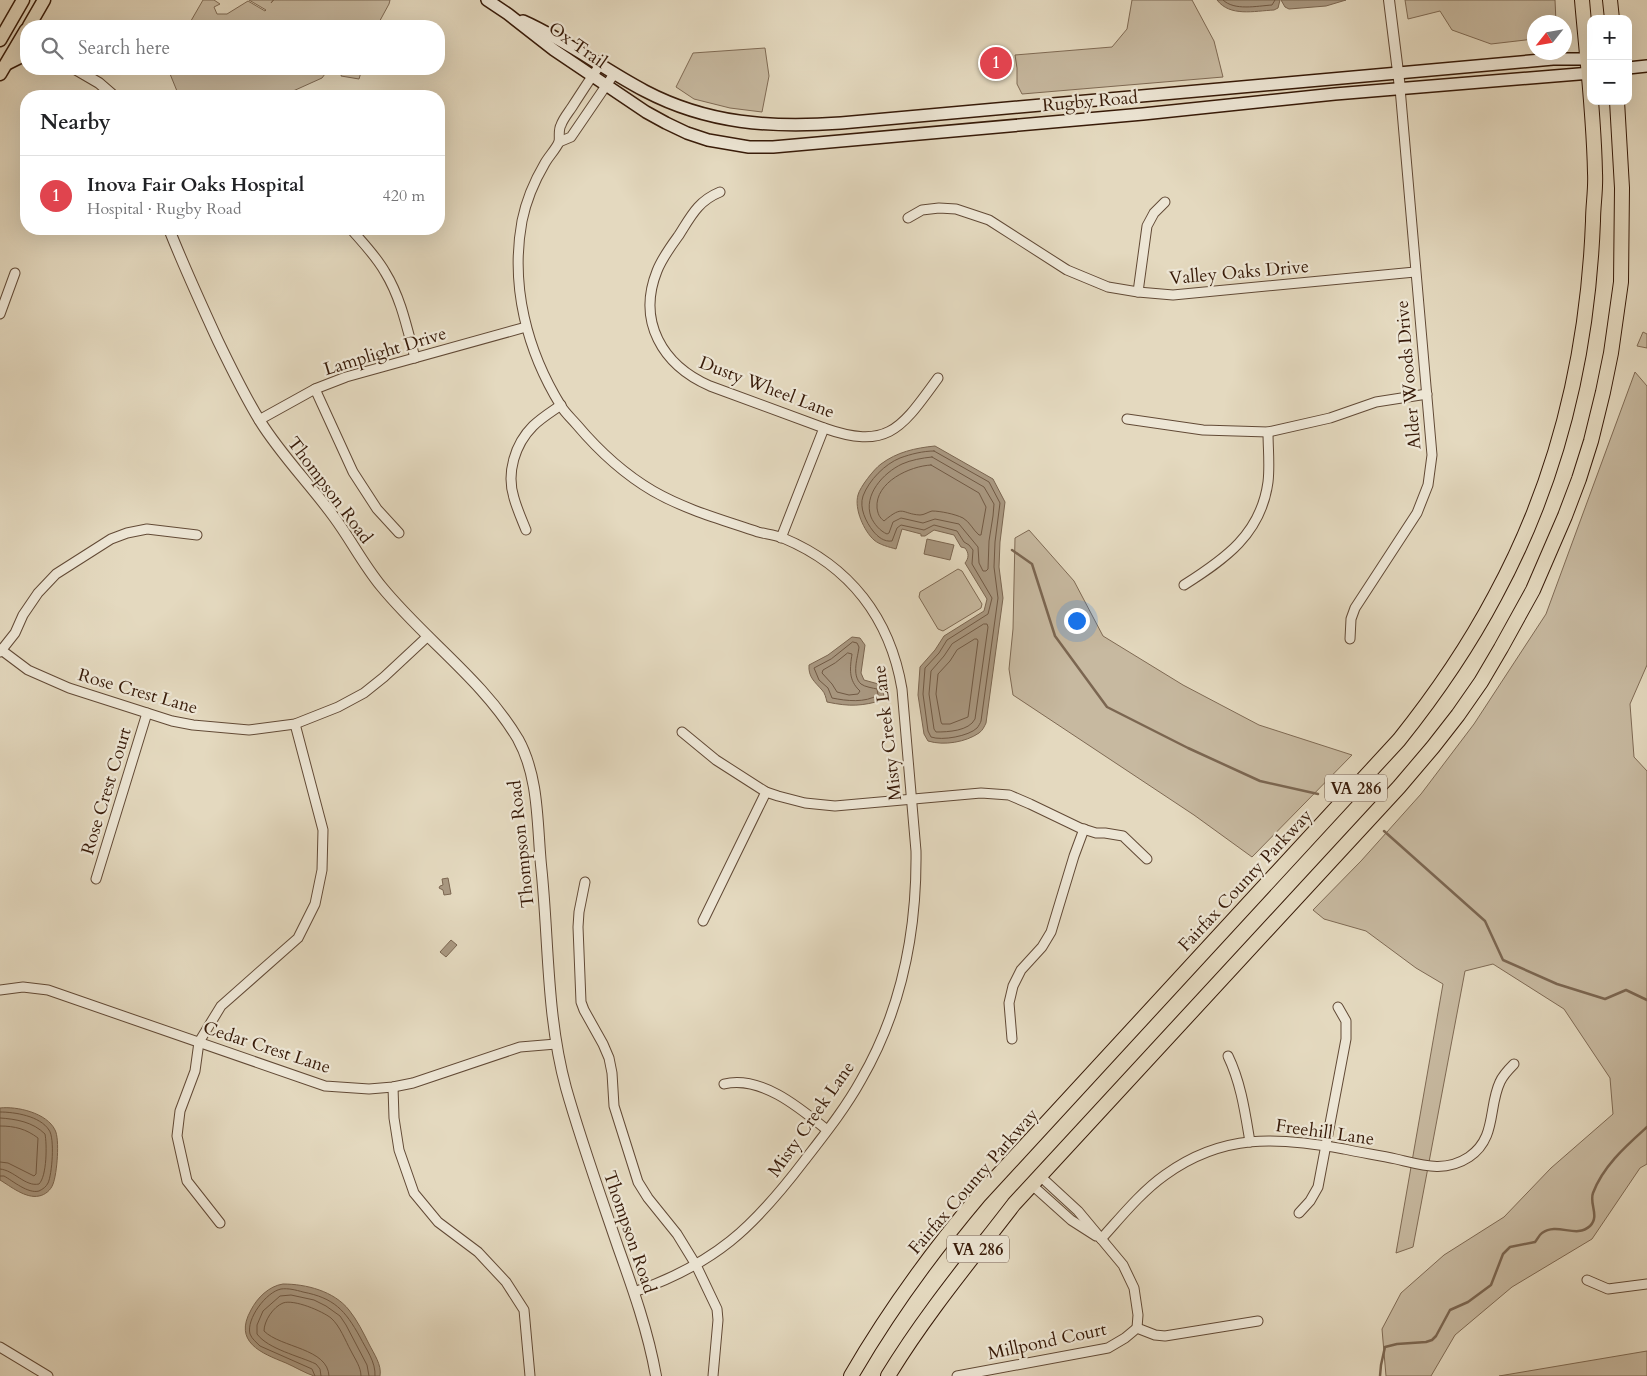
<!DOCTYPE html>
<meta charset="utf-8">
<style>
:root{--surface:#fff;--page:#f6f6f6;--text:#202124;--muted:#757577;--line:#e0e0e0;--accent:#8f2418}
body{margin:0;font-family:Cardo,serif;background:var(--page);color:var(--text)}
.controls{position:absolute;right:15px;top:15px;display:grid;overflow:hidden;border-radius:10px;box-shadow:0 5px 20px #0002}
.controls button{width:45px;height:45px;display:grid;place-items:center;padding:0;border:0;border-bottom:1px solid var(--line);background:var(--surface);color:var(--text);font:25px sans-serif}
.compass{position:absolute;left:1527px;top:15px;width:45px;height:45px;border-radius:50%;background:var(--surface);box-shadow:0 5px 20px #0002;rotate:239deg}
.you{position:absolute;left:1076px;top:620px;width:18px;height:18px;margin:-12px;border:4px solid #fff;border-radius:50%;background:#1a73e8;box-shadow:0 0 0 8px #1a73e833}
.badge{display:grid;place-items:center;width:32px;height:32px;border-radius:50%;background:var(--accent);color:#fff;font-size:16px;font-weight:700}
.pin{position:absolute;translate:-50% -50%;border:2px solid #fff;box-shadow:0 1px 5px #0006}
.list{margin:0;padding:0;list-style:none}
h2{display:flex;justify-content:space-between;align-items:center;height:65px;margin:0;padding:0 20px;font-size:21px}
h2 small{font-size:16px;font-weight:400;color:var(--muted)}
.list li{display:grid;grid-template-columns:32px 1fr auto;gap:15px;align-items:center;box-sizing:border-box;height:80px;padding:0 20px;border-top:1px solid var(--line)}
.list b{display:block;font-size:19px;white-space:nowrap}
.list p{margin:0;font-size:16px;white-space:nowrap;color:var(--muted)}
.list em{font-size:16px;font-style:normal;color:var(--muted)}
.icon{flex:none;width:28px;height:28px;fill:none;stroke:currentColor;stroke-width:2;stroke-linecap:round;stroke-linejoin:round}
.map{position:relative;flex:none;width:1647px;height:1376px;overflow:hidden}
.search{position:absolute;background:var(--surface);box-shadow:0 5px 20px #0002;left:20px;top:20px;width:425px;height:55px;display:flex;align-items:center;gap:12px;box-sizing:border-box;padding:0 18px;border-radius:20px;color:var(--muted);font-size:19px}
.panel{position:absolute;background:var(--surface);box-shadow:0 5px 20px #0002;left:20px;top:90px;width:425px;height:145px;border-radius:20px}
.map>svg:first-child{display:block}
.green{fill:#c7b9a0;stroke:#7f6a54}
.water{fill:#a99881;stroke:#7b6651}
.lines{fill:none;stroke-linecap:round;stroke-linejoin:round}
.shore{stroke:#705944;stroke-width:1}
.stream{stroke:#7b6651;stroke-width:2.5}
.minor-casing{stroke:#624a36;stroke-width:11}
.tertiary-casing{stroke:#624a36;stroke-width:12}
.secondary-casing{stroke:#371a08;stroke-width:14}
.primary-casing{stroke:#371a08;stroke-width:15}
.trunk-casing{stroke:#371a08;stroke-width:16}
.minor{stroke:#ede6d5;stroke-width:9}
.tertiary{stroke:#ede6d5;stroke-width:10}
.secondary{stroke:#ede6d5;stroke-width:11}
.primary{stroke:#e4d9bf;stroke-width:12}
.trunk{stroke:#e4d9bf;stroke-width:14}
.labels{text-anchor:middle;stroke-width:4.5;stroke-linejoin:round;paint-order:stroke}
.shield{fill:#ede6d5;stroke:#6e5746;stroke-width:1}
.shield-label{font-size:16px;font-weight:bold;fill:#371a08}
.street-label{font-size:18px;fill:#371a08;stroke:#ede6d5}
</style>
<div class="map">
<svg width="1647" height="1376" viewBox="0 0 1647 1376">
<rect width="100%" height="100%" fill="#e4d9bf"/>
<filter id="stains"><feTurbulence type="fractalNoise" baseFrequency=".004" numOctaves="4"/><feColorMatrix values="0 0 0 0 .2 0 0 0 0 .09 0 0 0 0 .02 0 0 0 .5 -.17"/></filter>
<radialGradient id="worn" r=".72"><stop offset=".6" stop-color="#630" stop-opacity="0"/><stop offset="1" stop-color="#630" stop-opacity=".3"/></radialGradient>
<g class="green">
<path d="M 203,0 L 214,0 L 220,4 L 214,7 L 217,14 L 227,14 L 248,1 L 265,11 L 266,10 L 249,0 L 273,0 L 271,3 L 274,0 L 390,0 L 389,4 L 377,26 L 188,26 Z"/>
<path d="M 1132,0 L 1192,0 L 1214,41 L 1223,77 L 1022,94 L 1017,84 L 1017,68 L 1015,55 L 1112,47 L 1127,29 Z"/>
<path d="M 1405,0 L 1555,0 L 1556,22 L 1534,22 L 1534,39 L 1491,44 L 1452,30 L 1440,11 L 1408,19 Z"/>
<path d="M 765,48 L 769,76 L 762,112 L 730,108 L 694,99 L 676,87 L 693,53 Z"/>
<path d="M 168,69 L 331,69 L 332,72 L 325,74 L 322,78 L 282,96 L 179,96 Z"/>
<path d="M 343,69 L 362,69 L 359,79 L 341,76 Z"/>
<path d="M 1643,332 L 1647,334 L 1647,348 L 1637,346 Z"/>
<path d="M 1635,372 L 1647,386 L 1647,665 L 1630,704 L 1634,757 L 1647,771 L 1647,1164 L 1640,1168 L 1592,1239 L 1512,1287 L 1455,1335 L 1431,1376 L 1386,1376 L 1382,1329 L 1401,1293 L 1444,1255 L 1504,1217 L 1551,1168 L 1613,1114 L 1610,1078 L 1564,1009 L 1493,964 L 1465,971 L 1413,1247 L 1396,1253 L 1443,984 L 1416,968 L 1366,931 L 1324,919 L 1313,910 L 1361,861 L 1421,794 L 1474,724 L 1546,614 Z"/>
<path d="M 1029,530 L 1074,581 L 1103,636 L 1183,685 L 1259,725 L 1352,755 L 1252,857 L 1194,815 L 1013,695 L 1009,669 L 1013,629 L 1015,538 Z"/>
<path d="M 958,569 L 962,571 L 982,604 L 981,608 L 943,631 L 938,629 L 919,597 L 920,592 Z"/>
<path d="M 1647,1351 L 1647,1376 L 1499,1376 Z"/>
</g>
<g class="water">
<path d="M 1217,0 L 1280,0 L 1278,8 L 1274,10 C 1254,11 1230,17 1217,0 Z"/>
<path d="M 1281,0 L 1346,0 L 1326,6 L 1289,9 L 1285,7 Z"/>
<path d="M 935,446 L 993,479 L 1005,502 L 1000,542 L 999,567 L 1003,598 L 986,723 C 984,727 983,730 979,733 C 966,742 944,746 928,741 L 924,734 L 918,695 L 920,667 L 935,650 L 944,636 L 984,611 L 987,599 L 965,563 C 969,558 969,553 965,548 L 961,547 L 954,535 L 934,530 L 925,536 L 921,536 L 921,534 L 902,529 L 896,549 C 889,547 880,545 874,540 C 864,531 854,509 858,495 C 860,487 874,469 881,464 C 897,452 915,448 935,446 Z"/>
<path d="M 927,539 L 954,545 L 950,560 L 924,554 Z"/>
<path d="M 852,637 L 860,638 L 865,645 L 861,673 L 864,680 L 882,685 L 883,688 L 884,700 C 861,706 851,707 827,702 C 826,698 825,693 822,690 C 815,682 808,677 809,665 L 828,655 Z"/>
<path d="M 448,878 L 451,894 L 444,895 L 443,890 L 439,888 L 440,886 L 443,885 L 442,879 Z"/>
<path d="M 451,940 L 457,945 L 446,957 L 440,952 Z"/>
<path d="M 0,1108 C 17,1106 47,1113 55,1130 C 60,1139 57,1174 53,1184 C 51,1190 45,1195 39,1196 C 26,1199 10,1186 0,1180 Z"/>
<path d="M 283,1284 C 306,1284 334,1291 349,1310 C 357,1320 363,1332 369,1344 C 374,1354 382,1365 380,1376 C 364,1376 349,1376 333,1376 C 327,1376 320,1376 314,1376 C 305,1373 295,1367 286,1363 C 261,1353 233,1342 251,1310 C 257,1298 269,1286 283,1284 Z"/>
</g>
<g class="lines">
<g class="shore">
<path d="M 1223,0 C 1234,11 1257,6 1272,5 L 1275,0"/>
<path d="M 934,451 L 989,482 L 1000,503 L 995,542 L 994,567 L 998,598 L 981,721 C 981,722 978,727 977,728 C 969,736 942,741 931,737 L 928,731 L 923,694 L 925,668 L 939,653 L 947,640 L 988,614 L 992,598 L 972,564 L 973,550 L 969,545 L 964,542 L 957,531 L 934,525 L 924,530 L 901,525 L 897,528 L 892,541 C 884,542 878,537 873,531 C 866,522 859,508 863,496 C 869,480 885,464 900,458 C 911,454 923,451 934,451 Z"/>
<path d="M 932,457 L 984,487 L 994,504 L 993,516 L 989,541 L 988,569 L 986,571 L 983,571 L 979,563 L 978,547 L 959,524 L 935,519 L 923,523 L 901,518 L 893,522 L 889,533 L 887,534 C 880,531 874,524 871,517 C 863,495 883,473 902,464 C 911,460 922,458 932,457 Z"/>
<path d="M 931,465 L 979,493 L 986,507 L 981,535 L 979,535 C 973,530 970,522 963,518 C 955,514 940,511 932,511 C 928,512 924,515 920,515 C 901,514 904,504 884,521 C 879,517 878,514 877,508 C 875,482 910,466 931,465 Z"/>
<path d="M 984,624 L 987,624 L 988,627 L 975,719 C 969,731 948,732 936,732 L 934,729 L 929,694 L 931,671 L 944,656 L 952,644 Z"/>
<path d="M 975,639 L 977,639 L 978,641 L 968,717 L 950,724 L 942,724 L 941,722 L 936,694 L 938,674 L 950,661 L 957,650 Z"/>
<path d="M 853,642 L 857,643 L 859,647 C 858,657 851,675 861,684 C 865,687 873,688 877,689 L 878,695 C 865,703 847,701 832,698 L 828,688 L 819,680 L 814,668 L 831,659 Z"/>
<path d="M 848,653 L 852,654 C 850,668 848,680 860,691 L 858,694 L 849,695 L 837,692 L 832,684 L 822,673 L 823,670 L 835,663 Z"/>
<path d="M 0,1112 C 15,1112 40,1116 49,1130 C 55,1138 52,1175 48,1183 C 46,1187 43,1189 39,1191 C 28,1194 13,1181 4,1176 L 0,1176"/>
<path d="M 0,1118 C 16,1119 33,1122 45,1134 C 47,1144 47,1176 39,1184 C 25,1187 14,1170 0,1169"/>
<path d="M 0,1126 C 15,1126 26,1129 38,1138 L 36,1174 L 34,1176 L 8,1163 L 0,1162"/>
<path d="M 315,1376 L 312,1369 L 260,1346 C 256,1342 252,1339 250,1334 C 246,1319 266,1292 281,1289 C 288,1288 296,1290 303,1292 C 334,1298 345,1310 360,1337 C 366,1349 376,1362 375,1376"/>
<path d="M 321,1376 L 320,1369 L 316,1364 C 299,1356 268,1349 257,1334 L 257,1325 L 263,1311 L 280,1296 L 291,1295 L 314,1300 L 326,1306 L 340,1316 L 346,1325 L 367,1365 L 369,1376"/>
<path d="M 329,1376 C 328,1348 281,1348 264,1331 C 264,1321 273,1307 283,1303 C 294,1299 322,1311 331,1318 C 340,1326 345,1340 351,1351 C 355,1359 361,1367 361,1376"/>
</g>
<g class="stream">
<path d="M 1012,550 L 1032,564 L 1055,636 L 1107,707 L 1188,748 L 1260,781 L 1318,794"/>
<path d="M 1384,831 L 1485,921 L 1503,960 L 1557,984 L 1605,999 L 1626,990 L 1647,1000"/>
<path d="M 1380,1376 L 1381,1365 L 1385,1347 L 1397,1344 L 1426,1342 L 1432,1340 L 1436,1336 L 1450,1310 L 1468,1302 L 1491,1285 L 1503,1254 L 1510,1247 L 1535,1242 C 1537,1240 1539,1235 1542,1233 C 1558,1222 1576,1239 1590,1226 C 1600,1216 1589,1204 1593,1193 C 1603,1166 1626,1146 1647,1127"/>
</g>
<defs>
<g id="minor">
<path d="M 600,65 C 590,79 581,93 572,107 C 568,113 563,119 561,125 C 558,130 560,137 559,142 C 556,149 549,156 545,163 C 535,180 526,201 522,221 C 510,286 527,351 561,406 C 565,413 572,419 577,425 C 599,451 624,474 653,491 C 686,510 723,520 758,532 C 766,534 775,535 783,538 C 850,566 890,618 902,689 L 916,851 C 917,931 901,1011 861,1080 C 845,1109 824,1135 804,1161 C 753,1228 715,1264 634,1292"/>
<path d="M 559,142 L 571,137 L 614,74"/>
<path d="M 720,192 C 698,201 691,216 679,235 C 671,246 662,258 657,271 C 637,321 662,365 710,386 L 824,428 C 889,451 902,427 938,378"/>
<path d="M 908,218 L 922,210 L 939,208 L 956,209 L 989,220 L 1067,270 L 1108,287 L 1138,292 L 1173,295 L 1415,272"/>
<path d="M 351,229 C 363,243 376,256 385,272 C 401,298 407,328 415,358"/>
<path d="M 1138,292 L 1147,226 L 1154,213 L 1165,202"/>
<path d="M 0,314 L 15,273"/>
<path d="M 315,389 L 353,472 L 377,509 L 399,533"/>
<path d="M 1127,419 L 1203,430 L 1268,432 L 1330,418 L 1376,402 L 1427,394"/>
<path d="M 259,420 L 315,389 L 346,377 L 526,327"/>
<path d="M 526,530 C 522,520 517,509 514,498 C 506,473 515,444 533,426 C 541,418 551,412 561,405"/>
<path d="M 781,538 L 824,428"/>
<path d="M 1184,585 C 1225,559 1261,534 1268,482 C 1270,465 1268,449 1268,432"/>
<path d="M 1350,639 L 1351,619 L 1355,608 L 1417,513 L 1428,485 L 1432,455 L 1400,88"/>
<path d="M 0,649 L 28,670 L 69,688 L 172,721 L 193,725 L 249,730 L 295,724 L 338,707 L 364,693 L 384,677 L 428,636"/>
<path d="M 0,652 L 15,633 L 23,615 L 38,593 L 56,574 L 111,539 L 127,533 L 147,529 L 197,535"/>
<path d="M 682,732 L 716,760 L 766,792 L 778,796 L 805,803 L 835,806 L 981,793 L 1009,795 L 1030,804 L 1080,828 L 1096,833 L 1105,833 L 1123,836 L 1147,859"/>
<path d="M 96,879 L 147,713"/>
<path d="M 585,882 L 579,912 L 578,927 L 581,1002 L 584,1010 L 603,1044 L 609,1058 L 612,1073 L 614,1106 L 638,1182 L 648,1198 L 677,1234 L 696,1265 L 717,1309 L 718,1320 L 713,1376"/>
<path d="M 703,921 L 766,792"/>
<path d="M 0,990 L 23,987 L 48,990 L 325,1086 L 369,1089 L 393,1087 L 413,1083 L 520,1047 L 556,1044"/>
<path d="M 1012,1039 L 1009,1003 L 1013,986 L 1021,970 L 1042,947 L 1051,932 L 1074,856 L 1084,829"/>
<path d="M 1228,1056 C 1241,1083 1245,1112 1250,1142"/>
<path d="M 724,1084 C 761,1075 800,1108 827,1130"/>
<path d="M 393,1087 L 394,1118 L 399,1150 L 414,1193 L 438,1222 L 478,1252 L 506,1282 L 524,1310 L 530,1376"/>
<path d="M 1040,1176 L 1078,1211 L 1123,1265 L 1134,1288 L 1138,1315 L 1137,1328"/>
<path d="M 1032,1185 L 1071,1220 L 1096,1236"/>
<path d="M 1299,1213 L 1310,1201 L 1318,1187 L 1346,1039 L 1346,1021 L 1338,1007"/>
<path d="M 220,1223 L 187,1181 L 177,1136 L 180,1111 L 195,1071 L 199,1042 L 221,1006 L 298,938 L 315,904 L 322,870 L 323,830 L 295,724"/>
<path d="M 1101,1239 C 1121,1217 1141,1192 1165,1175 C 1223,1133 1277,1137 1344,1149 C 1361,1153 1379,1155 1396,1159 C 1422,1165 1445,1173 1469,1157 C 1497,1138 1488,1107 1500,1082 C 1503,1075 1509,1069 1514,1064"/>
<path d="M 1587,1280 L 1608,1289 L 1647,1284"/>
<path d="M 0,1347 L 48,1376"/>
<path d="M 957,1376 L 1108,1348 L 1125,1338 L 1137,1328 L 1155,1335 L 1165,1336 L 1258,1321"/>
</g>
<g id="tertiary">
<path d="M 1389,0 L 1400,88"/>
<path d="M 75,69 L 99,83 L 114,96"/>
<path d="M 169,229 C 184,267 201,304 218,341 C 231,368 244,395 260,421 C 281,455 310,484 334,517 C 351,540 363,564 381,586 C 424,639 483,680 518,739 C 539,777 537,823 541,865 C 549,939 546,1015 566,1088 C 581,1141 600,1194 618,1247 C 633,1289 648,1331 656,1376"/>
</g>
<g id="secondary">
<path d="M 487,0 L 508,14 L 554,50 L 646,112 L 666,123 L 687,133 L 708,140 L 749,147 L 773,147 L 1143,114 L 1335,94 L 1591,73"/>
<path d="M 523,21 C 566,40 603,69 645,91 C 708,124 771,128 841,123 L 1553,59 L 1587,59 L 1591,60"/>
<path d="M 1628,68 L 1647,66"/>
</g>
<g id="primary">
<path d="M 29,26 L 44,0"/>
<path d="M 0,40 L 23,0"/>
<path d="M 8,63 L 26,54"/>
<path d="M 0,74 L 26,30"/>
</g>
<g id="trunk">
<path d="M 1610,0 L 1612,19"/>
<path d="M 851,1376 C 888,1312 931,1253 979,1196 L 1399,740 C 1435,695 1468,647 1495,596 C 1558,480 1588,351 1593,221 C 1593,205 1596,189 1595,173 C 1594,116 1587,58 1582,0"/>
<path d="M 888,1376 C 925,1315 971,1260 1014,1204 L 1399,787 L 1433,747 L 1458,715 L 1481,682 L 1501,648 L 1533,590 L 1565,516 L 1579,479 L 1591,441 L 1603,392 L 1611,353 L 1621,282 L 1622,188 L 1617,101"/>
</g>
</defs>
<use href="#minor" class="minor-casing"/>
<use href="#tertiary" class="tertiary-casing"/>
<use href="#secondary" class="secondary-casing"/>
<use href="#primary" class="primary-casing"/>
<use href="#trunk" class="trunk-casing"/>
<use href="#minor" class="minor"/>
<use href="#tertiary" class="tertiary"/>
<use href="#secondary" class="secondary"/>
<use href="#primary" class="primary"/>
<use href="#trunk" class="trunk"/>
</g>
<g class="labels">
<g class="shield">
<rect x="1325" y="774.5" width="62" height="27" rx="4"/>
<rect x="947" y="1235.5" width="62" height="27" rx="4"/>
</g>
<g class="shield-label">
<text x="1356" y="794">VA 286</text>
<text x="978" y="1255">VA 286</text>
</g>
<g class="street-label">
<text transform="translate(578 45) rotate(35)" y="6">Ox Trail</text>
<text transform="translate(1090 101) rotate(-5)" y="6">Rugby Road</text>
<text transform="translate(1239 272) rotate(-5)" y="6">Valley Oaks Drive</text>
<text transform="translate(385 351) rotate(-17)" y="6">Lamplight Drive</text>
<text transform="translate(1408 375) rotate(-95)" y="6">Alder Woods Drive</text>
<text transform="translate(767 387) rotate(21)" y="6">Dusty Wheel Lane</text>
<text transform="translate(330 490) rotate(53)" y="6">Thompson Road</text>
<text transform="translate(138 691) rotate(16)" y="6">Rose Crest Lane</text>
<text transform="translate(887 733) rotate(-97)" y="6">Misty Creek Lane</text>
<text transform="translate(106 791) rotate(-73)" y="6">Rose Crest Court</text>
<text transform="translate(521 844) rotate(-96)" y="6">Thompson Road</text>
<text transform="translate(1245 880) rotate(-47)" y="6">Fairfax County Parkway</text>
<text transform="translate(267 1047) rotate(18)" y="6">Cedar Crest Lane</text>
<text transform="translate(811 1119) rotate(-55)" y="6">Misty Creek Lane</text>
<text transform="translate(1325 1132) rotate(8)" y="6">Freehill Lane</text>
<text transform="translate(973 1181) rotate(-49)" y="6">Fairfax County Parkway</text>
<text transform="translate(630 1232) rotate(71)" y="6">Thompson Road</text>
<text transform="translate(1047 1341) rotate(-12)" y="6">Millpond Court</text>
</g>
</g>
<rect width="100%" height="100%" filter="url(#stains)"/>
<rect width="100%" height="100%" fill="url(#worn)"/>
</svg>
<div class="controls">
<button>+</button>
<button>−</button>
</div>
<svg class="compass" viewBox="-18 -18 36 36"><path d="M0-13l5 13h-10z" fill="#e53935"/><path d="M0 13l5-13h-10z" fill="#757577"/></svg>
<div class="you"></div>
<div class="pin badge" style="left:996px;top:63px;background:#e0444e">1</div>
<div class="search"><svg class="icon" aria-label="search" viewBox="0 0 24 24"><circle cx="10" cy="10" r="6"/><path d="M15 15l6 6"/></svg>Search here</div>
<section class="panel">
<h2>Nearby<small></small></h2>
<ul class="list">
<li><span class="badge" style="background:#e0444e">1</span><div><b>Inova Fair Oaks Hospital</b><p>Hospital · Rugby Road</p></div><em>420 m</em></li>
</ul>
</section>
</div>
